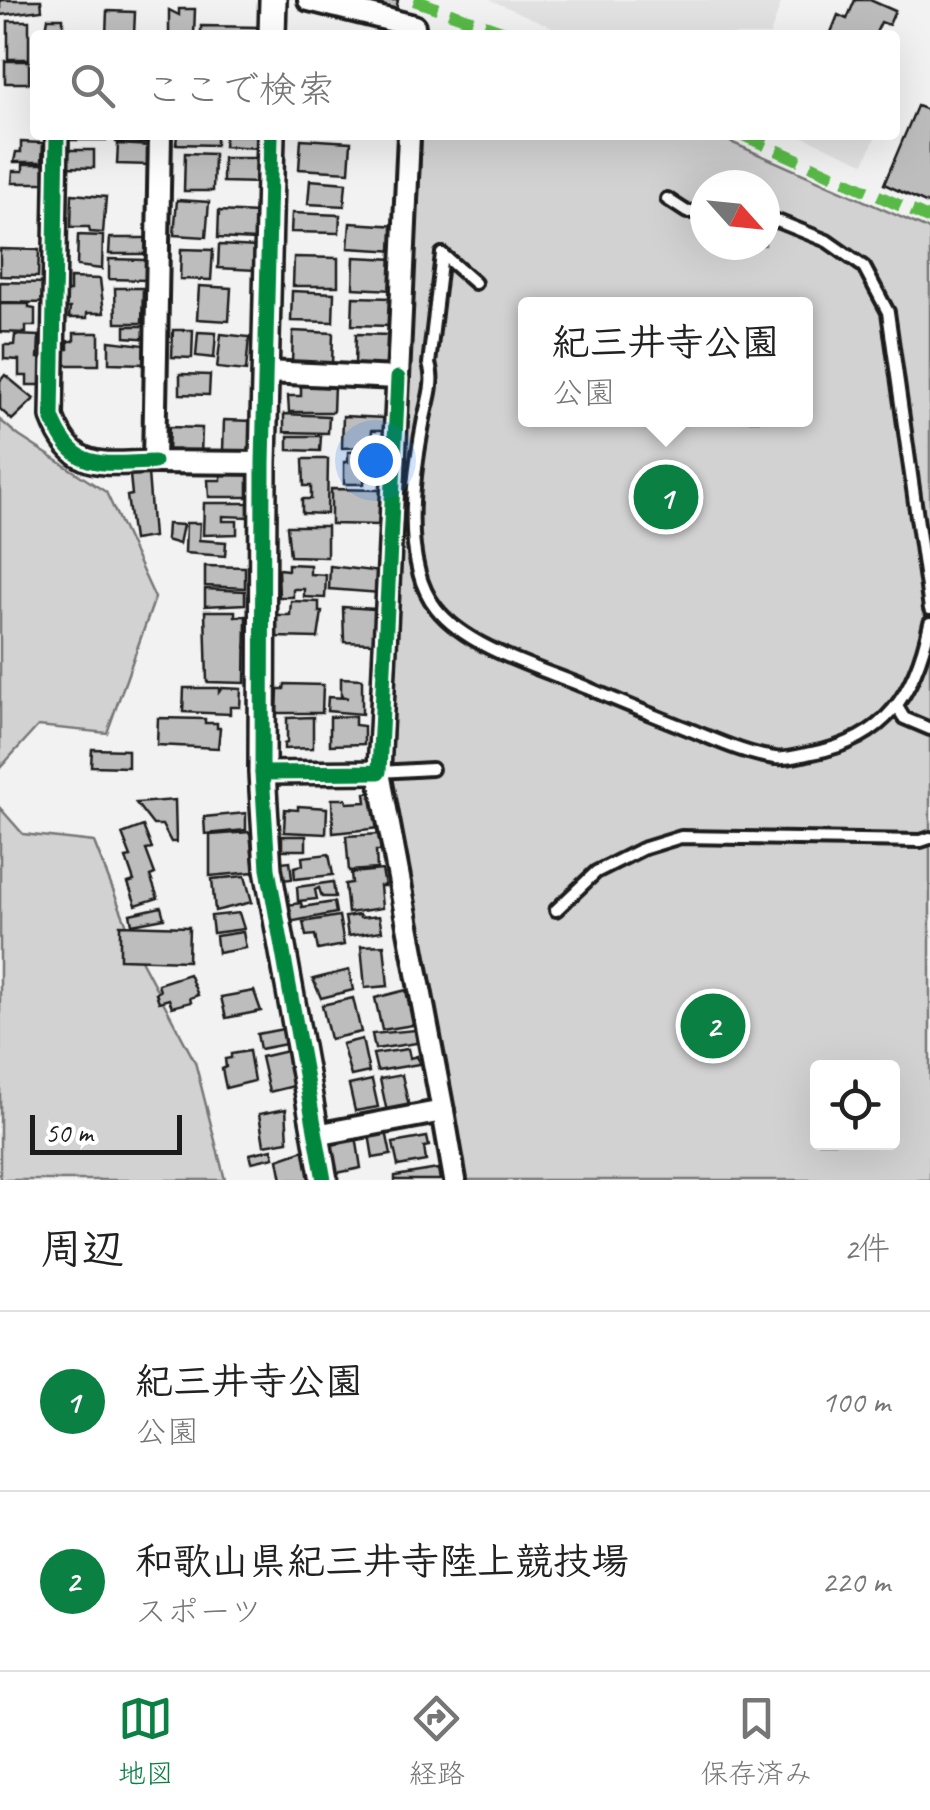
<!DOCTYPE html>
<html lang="ja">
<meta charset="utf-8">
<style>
:root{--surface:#fff;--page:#f2f2f2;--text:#222;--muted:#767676;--line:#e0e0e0;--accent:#0b8043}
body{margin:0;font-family:Caveat,"Klee One",sans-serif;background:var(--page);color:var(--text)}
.controls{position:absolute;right:30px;bottom:30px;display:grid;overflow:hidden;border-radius:10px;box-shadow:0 10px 40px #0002}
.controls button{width:90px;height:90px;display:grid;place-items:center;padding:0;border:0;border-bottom:2px solid var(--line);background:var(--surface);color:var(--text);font:50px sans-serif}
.compass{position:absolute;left:690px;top:170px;width:90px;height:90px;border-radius:50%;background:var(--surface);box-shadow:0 10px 40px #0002;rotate:117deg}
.scale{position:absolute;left:30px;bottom:25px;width:152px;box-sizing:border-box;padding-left:10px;border:5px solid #1c1c1c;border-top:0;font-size:28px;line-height:35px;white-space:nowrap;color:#1c1c1c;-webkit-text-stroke:8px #fff;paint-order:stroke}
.you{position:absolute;left:375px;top:460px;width:35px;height:35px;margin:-25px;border:8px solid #fff;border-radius:50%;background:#1a73e8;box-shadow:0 0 0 15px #1a73e833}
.badge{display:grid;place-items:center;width:65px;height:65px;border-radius:50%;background:var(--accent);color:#fff;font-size:32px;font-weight:700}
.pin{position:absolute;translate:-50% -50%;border:5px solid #fff;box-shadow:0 2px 10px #0006}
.popup{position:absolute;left:518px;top:297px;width:295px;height:130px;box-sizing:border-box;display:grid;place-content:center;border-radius:10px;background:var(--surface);filter:drop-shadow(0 2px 8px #0005);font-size:32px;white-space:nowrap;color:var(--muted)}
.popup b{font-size:38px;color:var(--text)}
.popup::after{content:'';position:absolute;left:50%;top:100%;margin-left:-20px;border:20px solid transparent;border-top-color:var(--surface)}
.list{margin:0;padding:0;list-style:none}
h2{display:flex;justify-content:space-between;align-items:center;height:130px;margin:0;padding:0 40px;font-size:42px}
h2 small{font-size:32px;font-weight:400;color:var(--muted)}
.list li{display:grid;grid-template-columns:65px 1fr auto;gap:30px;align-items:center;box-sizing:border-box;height:180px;padding:0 40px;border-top:2px solid var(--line)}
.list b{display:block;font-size:38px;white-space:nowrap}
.list p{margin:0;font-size:32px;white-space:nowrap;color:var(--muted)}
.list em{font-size:32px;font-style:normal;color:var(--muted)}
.icon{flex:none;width:55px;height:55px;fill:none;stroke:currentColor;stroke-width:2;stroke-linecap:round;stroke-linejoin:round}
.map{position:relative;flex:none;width:930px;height:1180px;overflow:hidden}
.search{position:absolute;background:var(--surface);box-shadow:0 10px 40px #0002;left:30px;right:30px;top:30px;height:110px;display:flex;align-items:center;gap:25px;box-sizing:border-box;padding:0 35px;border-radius:10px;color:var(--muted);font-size:38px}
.sheet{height:490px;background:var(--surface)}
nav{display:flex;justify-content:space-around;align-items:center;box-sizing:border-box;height:140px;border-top:2px solid var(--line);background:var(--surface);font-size:28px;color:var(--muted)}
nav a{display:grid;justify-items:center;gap:5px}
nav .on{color:var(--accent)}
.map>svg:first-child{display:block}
.built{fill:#e2e2e2}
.green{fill:#d2d2d2;stroke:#777;stroke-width:2.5;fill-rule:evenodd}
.building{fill:#bdbdbd;stroke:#1c1c1c;stroke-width:2.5}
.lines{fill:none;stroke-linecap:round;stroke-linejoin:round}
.service-casing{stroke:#1c1c1c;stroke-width:18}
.minor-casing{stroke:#1c1c1c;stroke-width:28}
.tertiary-casing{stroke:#1c1c1c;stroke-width:32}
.service{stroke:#fff;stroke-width:10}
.minor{stroke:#fff;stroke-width:20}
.tertiary{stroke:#fff;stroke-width:25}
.quiet{stroke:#58b947;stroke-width:12;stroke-dasharray:25 12;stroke-linecap:butt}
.cycleway-casing{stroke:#fff;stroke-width:21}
.cycleway{stroke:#00873e;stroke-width:15}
</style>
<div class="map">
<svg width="930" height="1180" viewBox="0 0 930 1180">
<rect width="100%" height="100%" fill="#f2f2f2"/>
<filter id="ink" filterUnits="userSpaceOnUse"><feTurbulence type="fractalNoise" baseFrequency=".01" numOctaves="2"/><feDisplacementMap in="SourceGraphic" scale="20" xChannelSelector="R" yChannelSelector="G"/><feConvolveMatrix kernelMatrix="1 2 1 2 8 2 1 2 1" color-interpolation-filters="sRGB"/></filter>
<g filter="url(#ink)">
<g class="built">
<path d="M 490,0 L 782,0 L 770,35 L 570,35 Z"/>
<path d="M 799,135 L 875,135 L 876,136 L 864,163 Z"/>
</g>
<g class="green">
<path d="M 422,135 L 715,135 L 930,230 L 930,1180 L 464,1180 L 393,802 L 389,749 ZM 705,185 L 765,185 L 765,245 L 705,245 ZM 526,304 L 806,304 L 806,420 L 526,420 ZM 818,1068 L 892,1068 L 892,1142 L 818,1142 Z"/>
<path d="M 0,420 L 19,436 L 106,492 L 155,598 L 107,733 L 38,726 L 0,768 Z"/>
<path d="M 0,808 L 23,834 L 94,842 L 139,956 L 195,1062 L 225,1180 L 0,1180 Z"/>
</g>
<g class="building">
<path d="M 0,0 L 41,0 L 42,10 L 0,15 Z"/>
<path d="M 366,0 L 398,0 L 396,10 Z"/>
<path d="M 855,0 L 870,0 L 895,11 L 889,25 L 881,22 L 875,35 L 830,35 L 838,15 L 847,19 Z"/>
<path d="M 179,9 L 195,9 L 194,35 L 169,35 L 169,10 L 179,15 Z"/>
<path d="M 107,11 L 135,12 L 134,35 L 106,35 Z"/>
<path d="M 48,18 L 63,18 L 63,35 L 45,35 Z"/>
<rect x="8" y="21" width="21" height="38"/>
<path d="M 201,26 L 260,27 L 260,35 L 201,35 Z"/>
<rect x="5" y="61" width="24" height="22"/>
<path d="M 917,106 L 930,111 L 930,205 L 884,184 Z"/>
<rect x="70" y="135" width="36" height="5"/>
<path d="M 116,135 L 148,135 L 148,143 L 116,142 Z"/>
<path d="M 177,135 L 216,135 L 216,145 L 176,144 Z"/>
<path d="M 225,135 L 259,135 L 258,148 L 224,146 Z"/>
<path d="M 301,139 L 351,142 L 349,172 L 299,169 Z"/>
<path d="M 21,142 L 43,143 L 42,162 L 14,162 L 16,152 L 21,152 Z"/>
<path d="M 118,144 L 152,146 L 152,165 L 117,164 Z"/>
<path d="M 67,150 L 94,150 L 94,168 L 66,167 Z"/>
<path d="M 185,153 L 214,154 L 213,191 L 184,191 Z"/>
<path d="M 223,158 L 261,158 L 261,183 L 223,182 Z"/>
<path d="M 23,164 L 44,164 L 44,183 L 12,183 L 13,171 L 23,171 Z"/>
<path d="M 310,180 L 346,183 L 344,206 L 308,204 Z"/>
<path d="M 72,194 L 106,197 L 103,233 L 90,232 L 89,227 L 71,227 Z"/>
<path d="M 177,200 L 209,202 L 206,237 L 174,235 Z"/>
<path d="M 219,211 L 257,213 L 255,240 L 218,238 Z"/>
<path d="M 292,213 L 340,215 L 339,233 L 291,232 Z"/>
<path d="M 350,223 L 399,226 L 398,251 L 348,248 Z"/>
<path d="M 78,235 L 103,236 L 102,269 L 77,266 Z"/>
<path d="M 110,238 L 149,238 L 149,254 L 109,254 Z"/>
<path d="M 219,245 L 258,247 L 256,270 L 218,268 Z"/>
<path d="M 0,249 L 39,250 L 38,277 L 0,276 Z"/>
<path d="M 181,249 L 213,250 L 211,280 L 180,279 Z"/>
<path d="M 294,257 L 338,258 L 338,286 L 293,286 Z"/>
<path d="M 354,257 L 395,259 L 394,290 L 353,288 Z"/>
<path d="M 109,259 L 145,260 L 147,280 L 109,279 Z"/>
<path d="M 70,278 L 100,279 L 104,313 L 87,313 L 87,318 L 69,318 L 70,308 L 63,308 L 63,291 L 70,291 Z"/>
<path d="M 0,282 L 47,283 L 47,303 L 0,302 Z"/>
<path d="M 199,286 L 231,288 L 229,321 L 197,319 Z"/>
<path d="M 115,288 L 143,288 L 142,323 L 116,323 Z"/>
<path d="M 292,291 L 334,293 L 333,322 L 291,321 Z"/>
<path d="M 353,297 L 392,298 L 391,326 L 352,325 Z"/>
<path d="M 0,304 L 29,304 L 29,308 L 35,309 L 35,326 L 26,326 L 26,333 L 0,332 Z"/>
<path d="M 125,326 L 152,326 L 152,339 L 125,337 Z"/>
<path d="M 173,330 L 193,330 L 192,358 L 172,357 Z"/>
<path d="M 293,331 L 333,333 L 332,365 L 292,364 Z"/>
<path d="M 198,332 L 216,333 L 214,358 L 196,356 Z"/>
<path d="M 74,333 L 99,333 L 99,365 L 65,365 L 64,350 L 68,349 L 68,341 L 74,341 Z"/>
<path d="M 221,334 L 249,337 L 246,371 L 217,368 Z"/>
<path d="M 356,334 L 389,335 L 387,366 L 355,364 Z"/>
<path d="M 15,335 L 39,336 L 38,358 L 43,358 L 43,385 L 27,385 L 27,376 L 19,376 L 19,360 L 4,359 L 4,345 L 14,345 Z"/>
<path d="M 109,341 L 145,345 L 145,364 L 109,363 Z"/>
<path d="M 180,374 L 210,375 L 209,395 L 180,394 Z"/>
<path d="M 5,375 L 34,399 L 12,420 L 0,409 L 0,381 Z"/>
<path d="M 301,383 L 334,384 L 333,412 L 289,412 L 288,396 L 301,396 Z"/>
<path d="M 284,414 L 329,416 L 328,433 L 284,432 Z"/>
<path d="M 343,416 L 385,418 L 385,430 L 372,430 L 371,447 L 342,448 Z"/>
<path d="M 224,420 L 254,421 L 253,451 L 223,451 Z"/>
<path d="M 169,427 L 202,428 L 201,455 L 168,453 Z"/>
<path d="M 288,436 L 321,436 L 320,451 L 288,450 Z"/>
<path d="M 371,451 L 371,480 L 364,480 L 364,484 L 344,484 L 344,462 L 348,462 L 348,452 Z"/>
<path d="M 303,459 L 328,459 L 327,514 L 302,513 L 302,499 L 311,499 L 311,486 L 304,486 Z"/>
<path d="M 148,473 L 153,537 L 133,540 L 127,496 L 132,495 L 130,475 Z"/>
<path d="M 221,473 L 248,473 L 248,497 L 209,497 L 208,480 L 221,480 Z"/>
<path d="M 331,489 L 381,490 L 380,525 L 331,524 Z"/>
<path d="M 204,503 L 248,503 L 248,517 L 223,516 L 223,521 L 237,521 L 237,534 L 203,535 Z"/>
<path d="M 186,523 L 200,523 L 199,540 L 226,542 L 225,556 L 185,553 Z"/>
<path d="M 167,524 L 183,525 L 179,544 L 166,540 Z"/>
<path d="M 287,526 L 327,526 L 327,557 L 290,556 Z"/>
<path d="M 288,564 L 310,565 L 310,574 L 326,575 L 325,598 L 304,597 L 304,589 L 293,589 L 293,597 L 279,597 L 278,569 L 288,570 Z"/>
<path d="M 205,566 L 245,567 L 245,588 L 205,586 Z"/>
<path d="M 330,566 L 381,572 L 380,593 L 329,589 Z"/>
<path d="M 205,589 L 245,591 L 245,604 L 205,606 Z"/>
<path d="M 291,601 L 319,602 L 319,612 L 322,612 L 318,638 L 275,637 L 275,615 L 290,615 Z"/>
<path d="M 343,607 L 375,609 L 373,643 L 344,642 Z"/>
<path d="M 205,611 L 235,611 L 235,616 L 246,616 L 245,683 L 207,682 Z"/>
<path d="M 341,678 L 362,679 L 362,714 L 327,711 L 328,697 L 348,698 L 341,696 Z"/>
<path d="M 285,684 L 323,685 L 322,713 L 277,713 L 278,689 L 284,689 Z"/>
<path d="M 184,688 L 219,688 L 219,692 L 222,688 L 241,689 L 240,707 L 230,707 L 230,714 L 183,712 Z"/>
<path d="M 355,716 L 355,725 L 364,726 L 364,744 L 330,745 L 330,717 Z"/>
<path d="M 313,717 L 313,748 L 284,749 L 284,744 L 287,743 L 287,718 Z"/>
<path d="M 158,718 L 205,719 L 205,723 L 217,723 L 217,728 L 220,728 L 218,748 L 157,745 Z"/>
<path d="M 92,749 L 128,750 L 128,767 L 91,766 Z"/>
<path d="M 374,792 L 380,828 L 333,833 L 332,799 L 346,799 L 347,803 L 366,802 L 365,793 Z"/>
<path d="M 175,800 L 176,842 L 171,842 L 162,825 L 153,825 L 136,803 Z"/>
<path d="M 298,806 L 327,808 L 326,834 L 284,832 L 285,809 L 298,810 Z"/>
<path d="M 246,813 L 246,830 L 205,834 L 204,817 Z"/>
<path d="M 143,826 L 152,849 L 146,850 L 155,874 L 150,876 L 158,898 L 136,905 L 128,883 L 134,881 L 126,858 L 131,857 L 122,834 Z"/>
<path d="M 250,832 L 254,872 L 210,876 L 210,835 Z"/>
<path d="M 380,834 L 381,851 L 376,851 L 377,869 L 349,871 L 346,836 Z"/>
<rect x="282" y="836" width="24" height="14"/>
<path d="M 329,854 L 333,875 L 295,879 L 294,867 L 303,865 L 302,857 Z"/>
<path d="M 290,861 L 292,879 L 282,880 L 280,862 Z"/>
<path d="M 382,870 L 385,886 L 380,886 L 382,908 L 348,913 L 345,884 L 352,883 L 351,873 Z"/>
<path d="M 245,876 L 252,902 L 215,911 L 212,879 Z"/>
<path d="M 333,882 L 335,897 L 322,897 L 319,888 L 315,890 L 317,899 L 298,901 L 297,887 Z"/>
<path d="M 334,902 L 336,913 L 289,922 L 287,905 L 301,903 L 302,907 Z"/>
<path d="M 161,907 L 164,918 L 132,924 L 130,914 Z"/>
<path d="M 239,913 L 244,929 L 213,933 L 211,916 Z"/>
<path d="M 359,915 L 360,918 L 379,916 L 382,931 L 348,936 L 345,917 Z"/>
<path d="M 339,916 L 344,945 L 318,950 L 315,935 L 306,936 L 303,922 Z"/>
<path d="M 120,925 L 189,927 L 188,961 L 120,959 Z"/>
<path d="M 243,932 L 246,948 L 218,953 L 216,936 Z"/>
<path d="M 384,945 L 388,986 L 365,988 L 361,946 Z"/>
<path d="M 349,970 L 353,990 L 321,998 L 313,979 Z"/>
<path d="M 189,974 L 198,995 L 190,998 L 191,1002 L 172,1007 L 169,999 L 159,1002 L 156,993 L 160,991 L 158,984 Z"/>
<path d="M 406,990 L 413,1025 L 382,1030 L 375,998 Z"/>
<path d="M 254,991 L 261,1011 L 226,1018 L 221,997 Z"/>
<path d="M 353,998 L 361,1032 L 330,1039 L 322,1005 Z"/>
<path d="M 283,1029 L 286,1044 L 260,1049 L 257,1034 Z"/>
<path d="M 415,1030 L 417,1043 L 375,1049 L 372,1034 Z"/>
<path d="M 362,1039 L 369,1072 L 351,1076 L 342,1044 Z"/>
<path d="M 408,1049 L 410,1058 L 417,1056 L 419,1064 L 377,1071 L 373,1054 Z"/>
<path d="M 249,1051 L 254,1081 L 226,1088 L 222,1069 L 226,1067 L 225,1059 L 231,1058 L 231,1054 Z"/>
<path d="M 287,1051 L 294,1086 L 269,1092 L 261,1057 Z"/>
<path d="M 402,1075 L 409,1107 L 387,1112 L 380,1079 Z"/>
<path d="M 372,1080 L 378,1107 L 355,1111 L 349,1085 Z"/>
<path d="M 286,1109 L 288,1141 L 264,1145 L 259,1114 Z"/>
<path d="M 386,1131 L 391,1155 L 373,1158 L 369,1134 Z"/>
<path d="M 356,1136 L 361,1168 L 337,1173 L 330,1140 Z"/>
<path d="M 427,1137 L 429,1146 L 424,1147 L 426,1161 L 398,1166 L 393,1143 Z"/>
<path d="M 272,1149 L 274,1157 L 252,1162 L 250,1154 Z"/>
<path d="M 307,1149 L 313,1180 L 282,1180 L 278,1159 Z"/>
<path d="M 438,1169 L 440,1180 L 395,1180 L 395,1176 Z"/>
</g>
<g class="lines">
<defs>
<g id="service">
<path d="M 667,199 L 687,212 L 705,211"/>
<path d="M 765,219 L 780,222 L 827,241 L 864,267 L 888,312 L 930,609"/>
<path d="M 442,254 L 429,364 C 436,383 426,405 423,424 C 413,476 401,564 436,608 C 468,649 543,669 590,689 C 622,703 655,716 688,729 C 716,740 745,754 775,758 C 786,760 800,755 812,753 C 887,739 915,693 930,623"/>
<path d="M 442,254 L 475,283"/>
<path d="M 898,708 L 904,718 L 930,729"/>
<path d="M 379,772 L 432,769"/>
<path d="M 556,910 L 596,872 L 642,849 L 681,837 L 921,841 L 930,838"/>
</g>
<g id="minor">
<path d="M 309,0 L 414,26 L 414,35"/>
<path d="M 57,135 L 52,417 C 73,473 102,463 154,462"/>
<path d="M 160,135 L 154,462 L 263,463"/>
<path d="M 266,372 L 398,378 L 409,135"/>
<path d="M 379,772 L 443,1111"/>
<path d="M 262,773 L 379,772 L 398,378"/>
<path d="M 316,1135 L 443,1111 L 455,1180"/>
</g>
<g id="tertiary">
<path d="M 272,35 L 273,0"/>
<path d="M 271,135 L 263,463 L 262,773 L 268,869 L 324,1180"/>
</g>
</defs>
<use href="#service" class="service-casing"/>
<use href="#minor" class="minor-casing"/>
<use href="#tertiary" class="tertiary-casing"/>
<use href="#service" class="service"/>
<use href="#minor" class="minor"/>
<use href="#tertiary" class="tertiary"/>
<g class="quiet">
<path d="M 414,0 L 513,35"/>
<path d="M 743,135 L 930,219"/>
</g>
<defs>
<g id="cycleway">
<path d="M 57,135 L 52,417 C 73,473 102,463 154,462"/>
<path d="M 271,135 L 263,463 L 262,773 L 268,869 L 324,1180"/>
<path d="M 262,773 L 379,772 L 398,378"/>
</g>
</defs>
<use href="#cycleway" class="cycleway-casing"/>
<use href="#cycleway" class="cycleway"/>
</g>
</g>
</svg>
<div class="controls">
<button><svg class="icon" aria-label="locate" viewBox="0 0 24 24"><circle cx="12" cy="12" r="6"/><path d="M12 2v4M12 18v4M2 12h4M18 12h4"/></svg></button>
</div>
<svg class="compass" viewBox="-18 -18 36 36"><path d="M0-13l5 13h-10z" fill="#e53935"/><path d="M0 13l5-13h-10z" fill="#767676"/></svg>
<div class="scale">50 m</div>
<div class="you"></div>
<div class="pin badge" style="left:666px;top:497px">1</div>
<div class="popup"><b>紀三井寺公園</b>公園</div>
<div class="pin badge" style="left:713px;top:1026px">2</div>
<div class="search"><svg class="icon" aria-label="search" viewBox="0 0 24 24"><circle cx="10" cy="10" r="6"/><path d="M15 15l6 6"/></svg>ここで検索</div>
</div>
<section class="sheet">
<h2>周辺<small>2件</small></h2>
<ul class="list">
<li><span class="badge">1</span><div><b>紀三井寺公園</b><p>公園</p></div><em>100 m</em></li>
<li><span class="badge">2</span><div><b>和歌山県紀三井寺陸上競技場</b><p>スポーツ</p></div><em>220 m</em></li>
</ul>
</section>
<nav>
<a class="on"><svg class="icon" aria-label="map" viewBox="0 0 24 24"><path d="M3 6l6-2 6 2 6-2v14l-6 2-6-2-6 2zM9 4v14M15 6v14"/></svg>地図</a>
<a><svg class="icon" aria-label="directions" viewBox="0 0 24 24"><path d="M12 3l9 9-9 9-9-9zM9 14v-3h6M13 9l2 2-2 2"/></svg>経路</a>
<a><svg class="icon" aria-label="saved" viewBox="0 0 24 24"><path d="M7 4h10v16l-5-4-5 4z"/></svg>保存済み</a>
</nav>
